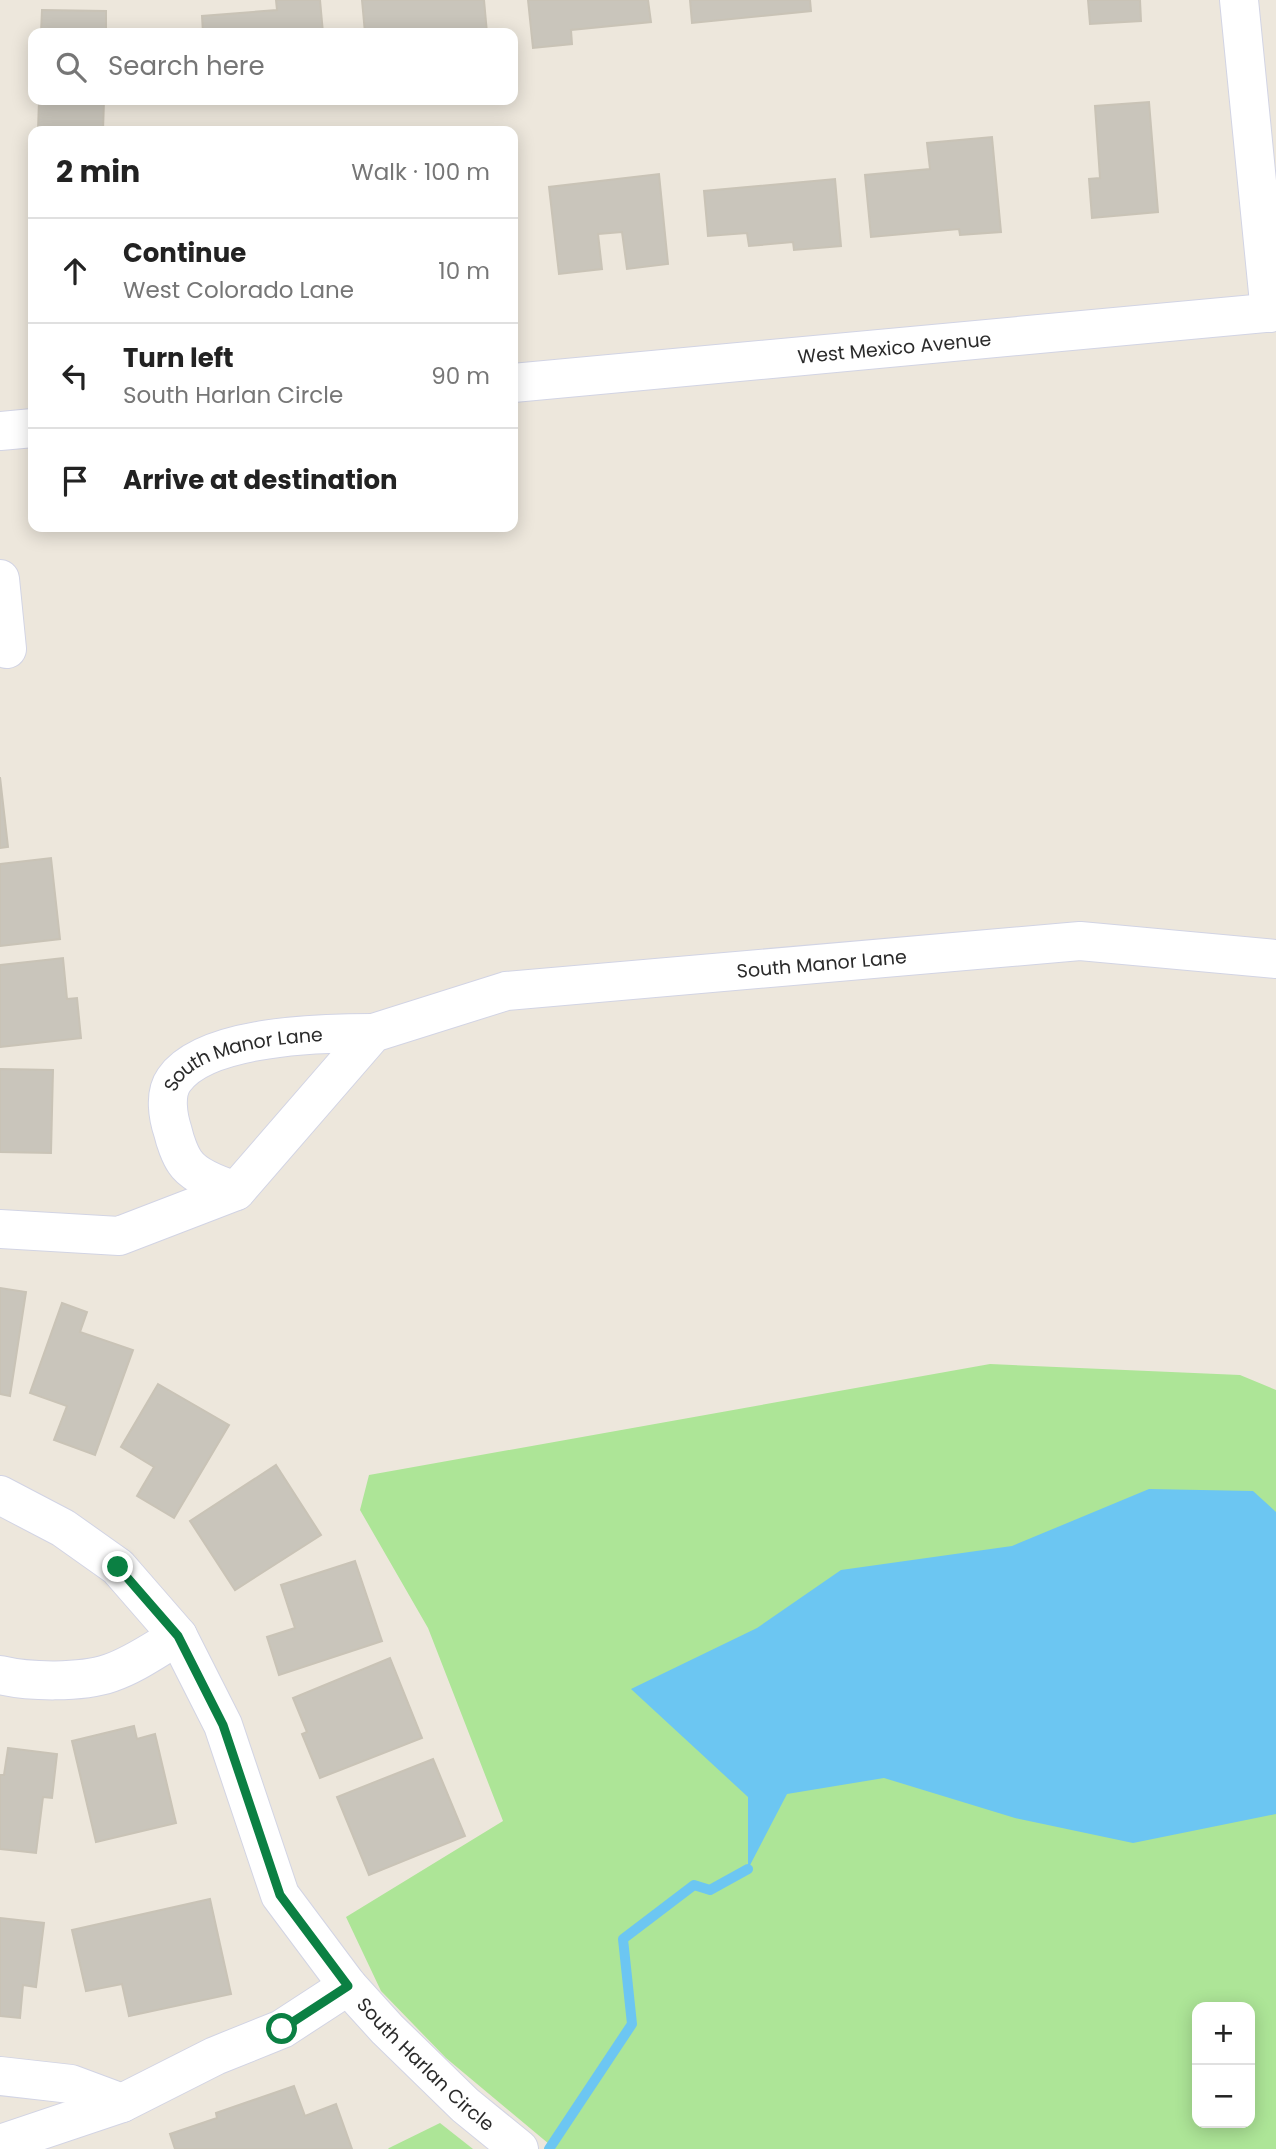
<!DOCTYPE html>
<meta charset="utf-8">
<style>
:root{--surface:#fff;--page:#f2f2f2;--text:#222;--muted:#767676;--line:#e0e0e0}
body{margin:0;font-family:Poppins,sans-serif;background:var(--page);color:var(--text)}
.controls{position:absolute;right:21px;bottom:21px;display:grid;overflow:hidden;border-radius:14px;box-shadow:0 4px 18px #0003}
.controls button{width:63px;height:63px;display:grid;place-items:center;padding:0;border:0;border-bottom:2px solid var(--line);background:var(--surface);color:var(--text);font:35px sans-serif}
.stop{position:absolute;width:21px;height:21px;margin:-16px;border:5px solid #0b8043;border-radius:50%;background:#fff}
.stop.end{background:#0b8043;border-color:#fff;box-shadow:0 2px 7px #0008}
.list{margin:0;padding:0;list-style:none}
h2{display:flex;justify-content:space-between;align-items:center;height:91px;margin:0;padding:0 28px;font-size:30px}
h2 small{font-size:23px;font-weight:400;color:var(--muted)}
.list li{display:grid;grid-template-columns:46px 1fr auto;gap:21px;align-items:center;box-sizing:border-box;height:105px;padding:0 28px;border-top:2px solid var(--line)}
.list b{display:block;font-size:26px;white-space:nowrap}
.list p{margin:0;font-size:23px;white-space:nowrap;color:var(--muted)}
.list em{font-size:23px;font-style:normal;color:var(--muted)}
.icon{flex:none;width:38px;height:38px;fill:none;stroke:currentColor;stroke-width:2;stroke-linecap:round;stroke-linejoin:round}
.map{position:relative;flex:none;width:1276px;height:2149px;overflow:hidden}
.search{position:absolute;background:var(--surface);box-shadow:0 4px 18px #0003;left:28px;top:28px;width:490px;height:77px;display:flex;align-items:center;gap:18px;box-sizing:border-box;padding:0 24px;border-radius:14px;color:var(--muted);font-size:26px}
.panel{position:absolute;background:var(--surface);box-shadow:0 4px 18px #0003;left:28px;top:126px;width:490px;height:406px;border-radius:14px}
.map>svg:first-child{display:block}
.green{fill:#ade597;fill-rule:evenodd}
.water{fill:#6cc6f2}
.lines{fill:none;stroke-linecap:round;stroke-linejoin:round}
.stream{stroke:#6cc6f2;stroke-width:10}
.building{fill:#c9c5bb;stroke:#c9c3b6;stroke-width:2}
.street-casing{stroke:#d2d4e4;stroke-width:40}
.secondary-casing{stroke:#d2d4e4;stroke-width:40}
.street{stroke:#fff;stroke-width:38}
.secondary{stroke:#fff;stroke-width:38}
.route{stroke:#0b8043;stroke-width:9}
.labels{text-anchor:middle;stroke-width:5;stroke-linejoin:round;paint-order:stroke}
.street-label{font-size:19px;fill:#2b2b2b;stroke:#fff}
</style>
<div class="map">
<svg width="1276" height="2149" viewBox="0 0 1276 2149">
<rect width="100%" height="100%" fill="#ede7dc"/>
<g class="green">
<path d="M 990,1364 L 1240,1375 L 1276,1390 L 1276,2149 L 555,2149 L 446,2058 L 381,1991 L 346,1917 L 503,1821 L 428,1628 L 360,1510 L 369,1475 ZM 1197,2007 L 1250,2007 L 1250,2123 L 1197,2123 Z"/>
<path d="M 440,2123 L 473,2149 L 388,2149 L 389,2148 Z"/>
</g>
<path class="water" d="M 1149,1489 L 1253,1491 L 1276,1512 L 1276,1814 L 1133,1843 L 1015,1818 L 884,1778 L 787,1794 L 748,1869 L 748,1797 L 631,1689 L 757,1628 L 841,1570 L 1012,1546 Z"/>
<g class="lines">
<path class="stream" d="M 549,2149 L 632,2024 L 623,1939 L 694,1885 L 710,1890 L 748,1869"/>
</g>
<g class="building">
<path d="M 276,0 L 320,0 L 323,33 L 203,33 L 202,16 L 277,10 Z"/>
<path d="M 362,0 L 484,0 L 487,33 L 418,33 L 418,29 L 365,33 Z"/>
<path d="M 528,0 L 648,0 L 651,22 L 571,30 L 572,44 L 533,48 Z"/>
<path d="M 690,0 L 810,0 L 811,11 L 692,23 Z"/>
<path d="M 1088,0 L 1140,0 L 1141,21 L 1090,24 Z"/>
<path d="M 42,10 L 106,11 L 106,33 L 41,33 Z"/>
<path d="M 39,100 L 104,100 L 103,131 L 38,131 Z"/>
<path d="M 1149,102 L 1158,212 L 1092,218 L 1089,179 L 1100,178 L 1095,106 Z"/>
<path d="M 992,137 L 1001,232 L 960,235 L 959,229 L 871,237 L 865,175 L 930,169 L 927,143 Z"/>
<path d="M 659,174 L 668,264 L 627,269 L 622,232 L 598,234 L 602,269 L 559,274 L 549,187 Z"/>
<path d="M 835,179 L 841,246 L 794,250 L 793,242 L 749,246 L 747,233 L 708,236 L 704,191 Z"/>
<path d="M 0,777 L 8,847 L 0,848 Z"/>
<path d="M 51,858 L 60,939 L 0,946 L 0,864 Z"/>
<path d="M 63,958 L 67,999 L 77,998 L 81,1038 L 0,1047 L 0,965 Z"/>
<path d="M 0,1069 L 53,1070 L 51,1153 L 0,1152 Z"/>
<path d="M 0,1288 L 26,1292 L 10,1396 L 0,1394 Z"/>
<path d="M 62,1303 L 87,1312 L 80,1332 L 133,1350 L 95,1455 L 54,1440 L 67,1406 L 30,1393 Z"/>
<path d="M 158,1384 L 229,1425 L 174,1518 L 137,1496 L 154,1467 L 121,1447 Z"/>
<path d="M 276,1465 L 321,1535 L 235,1590 L 190,1521 Z"/>
<path d="M 355,1561 L 382,1641 L 279,1675 L 267,1637 L 295,1628 L 281,1585 Z"/>
<path d="M 390,1658 L 422,1738 L 320,1778 L 302,1734 L 307,1732 L 293,1698 Z"/>
<path d="M 134,1726 L 137,1739 L 155,1734 L 176,1823 L 96,1842 L 72,1741 Z"/>
<path d="M 8,1748 L 57,1754 L 52,1798 L 43,1797 L 36,1853 L 0,1849 L 0,1775 L 4,1775 Z"/>
<path d="M 433,1759 L 465,1836 L 369,1875 L 337,1797 Z"/>
<path d="M 210,1899 L 231,1994 L 129,2016 L 122,1984 L 86,1991 L 72,1930 Z"/>
<path d="M 0,1918 L 44,1923 L 36,1987 L 23,1985 L 20,2018 L 0,2016 Z"/>
<path d="M 294,2086 L 305,2116 L 336,2104 L 352,2149 L 175,2149 L 170,2134 L 217,2118 L 216,2113 Z"/>
</g>
<g class="lines">
<defs>
<g id="street">
<path d="M 1239,0 L 1270,313"/>
<path id="s1" d="M 513,383 L 1276,312"/>
<path d="M 0,431 L 33,428"/>
<path id="s2" d="M 236,1191 C 221,1186 194,1176 185,1162 C 180,1155 175,1141 173,1132 C 168,1117 164,1094 174,1080 C 205,1035 323,1033 373,1033"/>
<path id="s3" d="M 0,1229 L 119,1236 L 236,1191 L 373,1033 L 506,991 L 1080,941 L 1276,959"/>
<path id="s4" d="M 0,1495 L 63,1528 L 118,1567 L 178,1636 L 223,1725 L 280,1895 L 348,1986 L 387,2029 L 465,2105 L 519,2149"/>
<path d="M 0,1675 C 29,1682 81,1683 110,1673 C 134,1665 156,1649 178,1636"/>
<path d="M 0,2076 L 71,2084 L 122,2103"/>
<path d="M 0,2144 L 122,2103 L 215,2056 L 282,2029 L 348,1986"/>
</g>
<path id="secondary" d="M 0,579 L 7,649"/>
</defs>
<use href="#street" class="street-casing"/>
<use href="#secondary" class="secondary-casing"/>
<use href="#street" class="street"/>
<use href="#secondary" class="secondary"/>
</g>
<g class="lines">
<path class="route" d="M 118,1567 L 178,1636 L 223,1725 L 280,1895 L 348,1986 L 282,2029"/>
</g>
<g class="labels">
<g class="street-label">
<text dy="7" stroke="none"><textPath href="#s1" startOffset="383">West Mexico Avenue</textPath></text>
<text dy="7" stroke="none"><textPath href="#s3" startOffset="910">South Manor Lane</textPath></text>
<text dy="7" stroke="none"><textPath href="#s2" startOffset="220">South Manor Lane</textPath></text>
<text dy="7" stroke="none"><textPath href="#s4" startOffset="733">South Harlan Circle</textPath></text>
</g>
</g>
</svg>
<div class="controls">
<button>+</button>
<button>−</button>
</div>
<div class="stop" style="left:282px;top:2029px"></div>
<div class="stop end" style="left:118px;top:1567px"></div>
<div class="search"><svg class="icon" aria-label="search" viewBox="0 0 24 24"><circle cx="10" cy="10" r="6"/><path d="M15 15l6 6"/></svg>Search here</div>
<section class="panel">
<h2>2 min<small>Walk · 100 m</small></h2>
<ul class="list">
<li><svg class="icon" aria-label="ahead" viewBox="0 0 24 24"><path d="M12 20V5M6 11l6-6 6 6"/></svg><div><b>Continue</b><p>West Colorado Lane</p></div><em>10 m</em></li>
<li><svg class="icon" aria-label="left" viewBox="0 0 24 24"><path d="M17 20v-9H6M10 6l-5 5 5 5"/></svg><div><b>Turn left</b><p>South Harlan Circle</p></div><em>90 m</em></li>
<li><svg class="icon" aria-label="arrive" viewBox="0 0 24 24"><path d="M6 21V4h12l-3 4 3 4H6"/></svg><div><b>Arrive at destination</b></div></li>
</ul>
</section>
</div>
